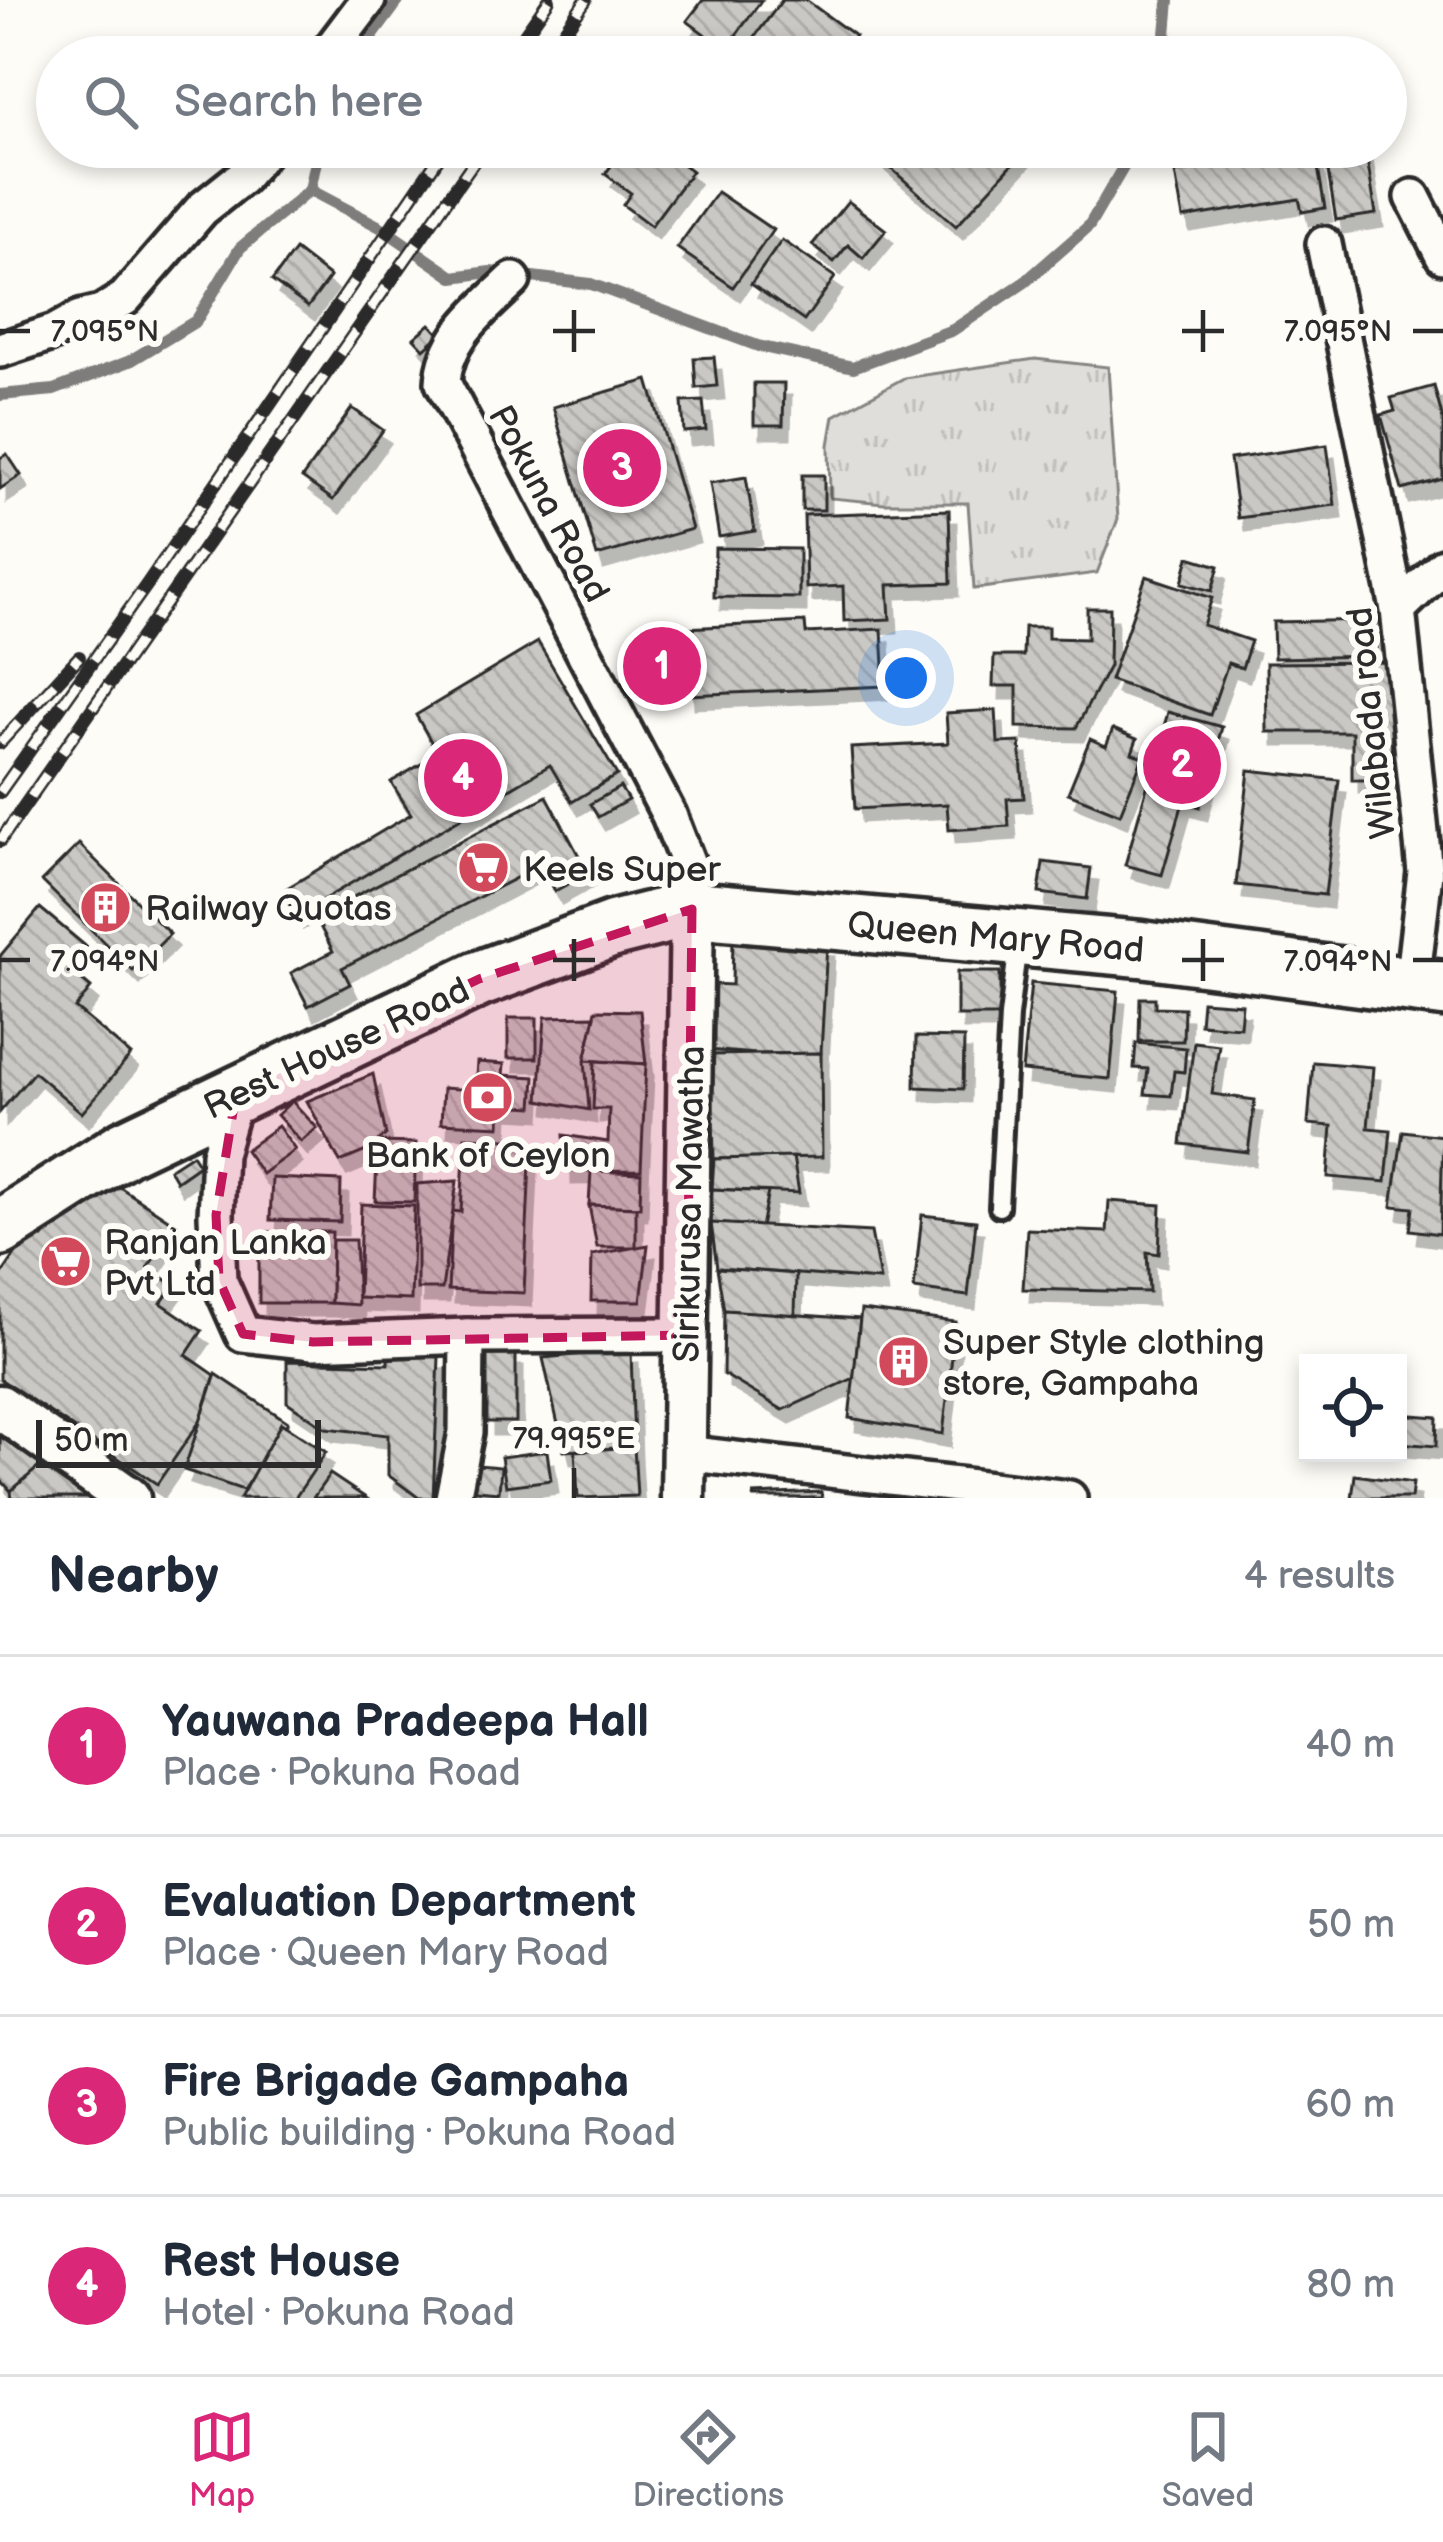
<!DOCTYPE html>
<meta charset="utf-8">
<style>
:root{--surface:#fff;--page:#f2f2f3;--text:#1f2937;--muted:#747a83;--line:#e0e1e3;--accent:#db2777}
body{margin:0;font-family:"Balsamiq Sans",sans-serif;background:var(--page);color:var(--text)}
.controls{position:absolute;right:36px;bottom:36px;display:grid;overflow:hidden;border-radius:0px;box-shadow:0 6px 18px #0003}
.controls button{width:108px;height:108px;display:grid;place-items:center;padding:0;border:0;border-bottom:3px solid var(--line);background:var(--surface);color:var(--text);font:60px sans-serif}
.scale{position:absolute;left:36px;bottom:30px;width:285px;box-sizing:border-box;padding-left:12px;border:6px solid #2b2b2b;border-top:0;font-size:33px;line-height:42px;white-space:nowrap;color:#2b2b2b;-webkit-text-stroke:9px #fdfcf7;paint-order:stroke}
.you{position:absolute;left:906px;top:678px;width:42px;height:42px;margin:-30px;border:9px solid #fff;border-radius:50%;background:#1a73e8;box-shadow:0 0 0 18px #1a73e833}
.badge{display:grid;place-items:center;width:78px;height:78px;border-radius:50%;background:var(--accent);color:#fff;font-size:39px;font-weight:700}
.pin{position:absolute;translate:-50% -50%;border:6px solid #fff;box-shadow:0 3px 12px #0006}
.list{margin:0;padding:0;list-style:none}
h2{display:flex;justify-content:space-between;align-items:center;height:156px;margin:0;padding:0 48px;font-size:51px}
h2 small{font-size:39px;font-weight:400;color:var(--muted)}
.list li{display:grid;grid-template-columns:78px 1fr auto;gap:36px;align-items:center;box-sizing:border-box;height:180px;padding:0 48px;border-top:3px solid var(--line)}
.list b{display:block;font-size:45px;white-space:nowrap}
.list p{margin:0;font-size:39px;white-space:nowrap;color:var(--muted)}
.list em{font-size:39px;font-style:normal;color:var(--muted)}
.icon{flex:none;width:66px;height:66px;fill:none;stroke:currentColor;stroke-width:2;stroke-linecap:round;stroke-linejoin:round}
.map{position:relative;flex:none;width:1443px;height:1498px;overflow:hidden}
.search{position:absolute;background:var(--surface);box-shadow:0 6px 18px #0003;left:36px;right:36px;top:36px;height:132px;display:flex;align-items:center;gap:30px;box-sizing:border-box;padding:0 42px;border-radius:66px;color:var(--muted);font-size:45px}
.sheet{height:876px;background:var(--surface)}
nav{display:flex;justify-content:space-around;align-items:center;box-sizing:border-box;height:168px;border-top:3px solid var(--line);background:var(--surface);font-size:33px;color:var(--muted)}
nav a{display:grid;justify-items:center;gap:6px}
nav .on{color:var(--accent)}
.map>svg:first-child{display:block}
.park{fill:url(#park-tufts);stroke:#858482;stroke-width:3}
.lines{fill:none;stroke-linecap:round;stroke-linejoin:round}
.stream{stroke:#7e7d7b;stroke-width:12}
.building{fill:url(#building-back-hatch);stroke:#2b2b2b;stroke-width:3;filter:url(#shadow)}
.service-casing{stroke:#2b2b2b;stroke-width:26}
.minor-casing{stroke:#2b2b2b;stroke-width:42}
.tertiary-casing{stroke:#2b2b2b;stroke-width:51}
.primary-casing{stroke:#2b2b2b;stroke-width:63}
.service{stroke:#fdfcf7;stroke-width:16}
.minor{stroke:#fdfcf7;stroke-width:33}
.tertiary{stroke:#fdfcf7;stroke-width:42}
.primary{stroke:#fdfcf7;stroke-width:54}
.rail-casing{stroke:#2b2b2b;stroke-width:14}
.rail{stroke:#fdfcf7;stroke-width:9;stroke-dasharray:27;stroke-linecap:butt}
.marked{fill:#c2185b;fill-opacity:0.2;stroke:#c2185b;stroke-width:9;stroke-dasharray:24 15;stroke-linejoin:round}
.ticks{fill:none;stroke:#2b2b2b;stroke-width:4.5}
.labels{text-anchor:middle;stroke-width:12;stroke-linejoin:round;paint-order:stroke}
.street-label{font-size:36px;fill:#2b2b2b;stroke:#fdfcf7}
.poi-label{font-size:36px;fill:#2b2b2b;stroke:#fdfcf7;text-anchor:start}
.ticks-label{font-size:30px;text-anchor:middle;fill:#2b2b2b;stroke:#fdfcf7;stroke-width:12;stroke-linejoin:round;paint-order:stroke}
</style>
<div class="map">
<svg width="1443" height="1498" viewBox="0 0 1443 1498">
<defs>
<pattern id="park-tufts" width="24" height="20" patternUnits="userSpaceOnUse" patternTransform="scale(3)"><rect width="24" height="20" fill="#dfdeda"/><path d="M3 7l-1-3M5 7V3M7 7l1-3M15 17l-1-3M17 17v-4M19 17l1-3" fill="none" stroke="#c0bfbb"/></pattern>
<pattern id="building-back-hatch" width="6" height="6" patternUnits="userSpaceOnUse" patternTransform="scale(3)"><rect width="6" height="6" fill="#c9c8c4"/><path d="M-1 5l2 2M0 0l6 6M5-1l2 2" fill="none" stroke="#adaca9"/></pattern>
<filter id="shadow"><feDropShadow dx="7" dy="13" stdDeviation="0" flood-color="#0004"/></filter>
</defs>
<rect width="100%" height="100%" fill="#fdfcf7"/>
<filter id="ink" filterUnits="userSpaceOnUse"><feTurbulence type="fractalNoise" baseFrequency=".00833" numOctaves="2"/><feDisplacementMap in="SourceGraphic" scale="24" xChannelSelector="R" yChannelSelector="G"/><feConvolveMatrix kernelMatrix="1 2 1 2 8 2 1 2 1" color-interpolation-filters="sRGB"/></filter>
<g filter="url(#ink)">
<path class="park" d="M 1035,359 L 1108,367 L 1118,519 L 1097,573 L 974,589 L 968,503 L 884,503 L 830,498 L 829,445 L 834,416 L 904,378 Z"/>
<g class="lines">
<g class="stream">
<path d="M 357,57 L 399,0"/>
<path d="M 1164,57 L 1169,0"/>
<path d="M 310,190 L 319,147"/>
<path d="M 0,395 L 54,390 L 130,361 L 196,321 L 240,248 L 310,190 L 382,228 L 453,277 L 490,272 L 591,284 L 758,346 L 853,367 L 953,330 L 1025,282 L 1089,226 L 1135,147"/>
</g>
</g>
<g class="building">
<path d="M 703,0 L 762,0 L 728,46 L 732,49 L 726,57 L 699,57 L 694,53 L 706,35 L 687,21 Z"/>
<path d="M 782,0 L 806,0 L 855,36 L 839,57 L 762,57 L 748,46 Z"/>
<path d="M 625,147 L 660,147 L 692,171 L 651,226 L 623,205 L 631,193 L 605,174 Z"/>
<path d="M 867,147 L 1028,147 L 956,226 Z"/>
<path d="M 1324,147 L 1365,147 L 1376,214 L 1336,220 Z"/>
<path d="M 1315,150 L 1325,208 L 1302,212 L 1299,199 L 1183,218 L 1175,173 Z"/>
<path d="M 717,192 L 773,230 L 733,287 L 677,248 Z"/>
<path d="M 848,201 L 886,230 L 863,258 L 848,245 L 834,262 L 812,245 Z"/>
<path d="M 782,240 L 835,277 L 804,321 L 751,284 Z"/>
<path d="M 295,250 L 330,277 L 308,307 L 272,281 Z"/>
<path d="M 430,324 L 440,335 L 424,349 L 414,338 Z"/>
<path d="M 714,357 L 717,386 L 696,388 L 694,358 Z"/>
<path d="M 648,380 L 692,529 L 597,556 L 553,407 Z"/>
<path d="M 754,383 L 784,383 L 783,425 L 754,425 Z"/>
<path d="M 1434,386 L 1443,420 L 1443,479 L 1402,490 L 1381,415 L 1395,411 L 1391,398 Z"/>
<path d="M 703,401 L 706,430 L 684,432 L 682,402 Z"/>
<path d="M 352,408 L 383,430 L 333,500 L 302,478 Z"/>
<path d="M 1327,445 L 1335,505 L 1238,518 L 1230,459 Z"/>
<path d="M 7,454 L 21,475 L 0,489 L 0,458 Z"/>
<rect x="802" y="475" width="22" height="35"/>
<path d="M 746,477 L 755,531 L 719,537 L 710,483 Z"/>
<path d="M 949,510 L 951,583 L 888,585 L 890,619 L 844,621 L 843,586 L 806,588 L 804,515 Z"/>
<path d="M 715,548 L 799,549 L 799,598 L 714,597 Z"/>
<path d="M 1189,557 L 1219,566 L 1212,591 L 1182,583 Z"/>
<path d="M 1146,576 L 1212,598 L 1203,625 L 1251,641 L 1242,668 L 1228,663 L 1210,715 L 1110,680 Z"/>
<path d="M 1087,608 L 1110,608 L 1109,666 L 1076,728 L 1017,727 L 1017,686 L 993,686 L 994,656 L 1023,656 L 1024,627 L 1048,627 L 1048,638 L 1087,639 Z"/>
<path d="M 1375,620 L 1376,656 L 1274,658 L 1273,622 Z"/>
<path d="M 805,622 L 806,633 L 882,629 L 885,686 L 688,695 L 685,628 Z"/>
<path d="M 538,642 L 617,775 L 572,802 L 550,765 L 296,916 L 282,891 L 411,814 L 391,782 L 438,754 L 416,715 Z"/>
<path d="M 675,649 L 680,678 L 650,683 L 645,655 Z"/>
<path d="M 1393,662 L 1391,780 L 1352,780 L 1352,732 L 1267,732 L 1266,663 Z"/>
<path d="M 996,710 L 998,743 L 1020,742 L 1024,798 L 1007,799 L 1009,826 L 949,830 L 947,804 L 855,809 L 851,748 L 948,743 L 946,713 Z"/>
<path d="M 1168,712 L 1222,727 L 1200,807 L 1183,802 L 1162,875 L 1125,865 Z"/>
<path d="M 1113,729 L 1137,739 L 1132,753 L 1143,757 L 1120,814 L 1068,793 L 1090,739 L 1106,746 Z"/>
<path d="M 1249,770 L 1339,780 L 1325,895 L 1236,885 Z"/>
<path d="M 620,787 L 628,800 L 598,817 L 590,804 Z"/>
<path d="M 547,796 L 588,873 L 555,891 L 541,865 L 342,968 L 350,984 L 308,1006 L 291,973 L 333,951 L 315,917 Z"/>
<path d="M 79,844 L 170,934 L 133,971 L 42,881 Z"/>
<path d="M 1043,862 L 1091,868 L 1087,899 L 1039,893 Z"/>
<path d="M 40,908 L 89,949 L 71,971 L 91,988 L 75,1008 L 131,1055 L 82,1113 L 34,1072 L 0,1112 L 0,956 Z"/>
<path d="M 733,938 L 827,944 L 821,1053 L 756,1054 L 707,1050 L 711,984 L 732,985 Z"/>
<rect x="957" y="972" width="43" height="44"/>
<path d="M 1031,983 L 1118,991 L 1110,1079 L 1022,1071 Z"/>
<path d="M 1140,998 L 1155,998 L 1155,1007 L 1184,1008 L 1183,1041 L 1139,1041 Z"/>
<path d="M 1202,1001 L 1242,1004 L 1240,1027 L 1200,1024 Z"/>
<path d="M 596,1010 L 640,1011 L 646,1064 L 585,1060 Z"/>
<path d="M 595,1016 L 585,1060 L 589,1110 L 539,1100 L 545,1017 Z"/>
<rect x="508" y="1018" width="29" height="40"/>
<path d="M 916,1037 L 964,1038 L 963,1089 L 915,1087 Z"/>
<path d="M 1194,1042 L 1219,1045 L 1212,1094 L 1255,1100 L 1248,1152 L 1181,1144 Z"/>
<path d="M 1136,1043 L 1186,1048 L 1184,1072 L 1174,1071 L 1171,1096 L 1145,1094 L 1148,1069 L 1134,1068 Z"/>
<path d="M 821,1053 L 822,1157 L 714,1159 L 712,1055 Z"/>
<path d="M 595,1061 L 646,1064 L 641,1170 L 565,1171 L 564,1135 L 608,1142 L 609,1109 L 593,1109 Z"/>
<path d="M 477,1062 L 504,1064 L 503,1075 L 535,1077 L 533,1107 L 501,1105 L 500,1126 L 441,1123 L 443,1088 L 475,1090 Z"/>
<path d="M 1313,1062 L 1373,1067 L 1368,1128 L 1391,1130 L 1386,1182 L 1328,1177 L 1332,1126 L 1308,1124 Z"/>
<path d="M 373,1074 L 386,1135 L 364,1152 L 340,1162 L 307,1101 Z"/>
<path d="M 292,1101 L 317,1128 L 301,1142 L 277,1115 Z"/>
<path d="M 278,1126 L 295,1150 L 262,1174 L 245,1150 Z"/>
<path d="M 1403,1131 L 1443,1136 L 1440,1234 L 1410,1230 L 1413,1208 L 1392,1206 Z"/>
<path d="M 465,1137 L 531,1140 L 524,1293 L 448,1290 L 452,1211 L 461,1212 Z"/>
<path d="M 378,1142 L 416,1143 L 414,1202 L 375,1201 Z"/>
<path d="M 192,1154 L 199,1165 L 176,1181 L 169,1169 Z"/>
<path d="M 793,1157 L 799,1193 L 712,1189 L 714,1159 Z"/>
<path d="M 91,1168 L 177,1225 L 148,1267 L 174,1285 L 161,1303 L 202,1331 L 186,1355 L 215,1375 L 200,1421 L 157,1484 L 0,1379 L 0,1277 L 32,1230 L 43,1237 Z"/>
<path d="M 591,1171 L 641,1173 L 640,1207 L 589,1205 Z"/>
<path d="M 272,1178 L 341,1181 L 340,1222 L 270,1220 Z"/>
<path d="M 457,1181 L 442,1289 L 417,1289 L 417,1184 Z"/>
<path d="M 712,1189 L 768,1192 L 761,1227 L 711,1223 Z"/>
<path d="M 1109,1201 L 1161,1205 L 1159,1254 L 1147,1252 L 1149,1292 L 1023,1289 L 1027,1229 L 1107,1232 Z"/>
<path d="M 361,1204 L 414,1206 L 411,1300 L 358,1298 Z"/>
<path d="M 589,1205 L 636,1207 L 636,1247 L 597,1247 Z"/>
<path d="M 922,1215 L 976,1221 L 968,1296 L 914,1289 Z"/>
<path d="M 711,1223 L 871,1232 L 880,1280 L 717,1268 Z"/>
<path d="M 259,1232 L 332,1232 L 331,1303 L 259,1303 Z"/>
<path d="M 332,1240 L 355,1240 L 358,1305 L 331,1303 Z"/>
<path d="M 648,1245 L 641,1301 L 591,1301 L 592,1255 Z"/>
<path d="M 717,1268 L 796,1274 L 795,1316 L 724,1310 Z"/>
<path d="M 724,1310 L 860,1319 L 854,1378 L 783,1410 L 723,1374 Z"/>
<path d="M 861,1310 L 956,1322 L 943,1434 L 849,1418 Z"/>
<path d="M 631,1350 L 634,1447 L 564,1451 L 543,1358 Z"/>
<rect x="487" y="1353" width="29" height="69"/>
<path d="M 388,1354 L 439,1357 L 433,1498 L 419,1498 L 388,1475 L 388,1435 L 326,1428 L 287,1402 L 287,1361 L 388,1364 Z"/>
<path d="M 216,1374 L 288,1422 L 243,1490 L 184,1470 Z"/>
<path d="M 1398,1414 L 1437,1417 L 1436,1446 L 1398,1443 Z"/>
<path d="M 281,1423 L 326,1452 L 295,1498 L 240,1498 Z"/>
<path d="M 0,1424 L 115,1498 L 12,1498 L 11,1491 L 0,1479 Z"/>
<path d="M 0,1424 L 54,1454 L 11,1491 L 0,1479 Z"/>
<path d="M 634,1447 L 637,1496 L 578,1498 L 575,1451 Z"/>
<path d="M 547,1451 L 551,1480 L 506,1486 L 501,1457 Z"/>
<path d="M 467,1464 L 501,1467 L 499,1492 L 465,1489 Z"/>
<path d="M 330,1474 L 366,1498 L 313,1498 Z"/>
<path d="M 1355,1475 L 1413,1483 L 1411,1498 L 1352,1498 Z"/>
<path d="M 821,1492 L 822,1498 L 754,1498 L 754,1495 Z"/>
</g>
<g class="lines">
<defs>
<path id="service" d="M 999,1207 L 1009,1016 L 1018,944"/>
<g id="minor">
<path d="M 325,57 L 368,0"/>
<path d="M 1413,197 L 1443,256"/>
<path d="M 1324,244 L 1398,609 L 1425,872 L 1412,984"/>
<path d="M 513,280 C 482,310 445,337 443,383 L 669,815 L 688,864 L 692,909"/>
<path d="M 0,350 L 55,332 L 80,318 L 101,313 L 125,298 L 202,209 L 241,178 L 267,147"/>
<path d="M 1398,609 L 1443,566"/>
<path d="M 236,1094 L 219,1154 L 216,1215 L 219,1280 L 243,1334 L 313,1342 L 467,1336 L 687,1335"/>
<path d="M 684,1453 L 1069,1498"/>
<path d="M 453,1498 L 466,1432 L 467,1336"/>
</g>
<g id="tertiary">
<path d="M 0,1407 L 128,1498"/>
<path d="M 683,1498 L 692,909"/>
</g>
<path id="primary" d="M 0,1228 L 125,1148 L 479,979 L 613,929 L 692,909 L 1141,949 L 1443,989"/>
</defs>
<use href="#service" class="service-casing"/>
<use href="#minor" class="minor-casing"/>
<use href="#tertiary" class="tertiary-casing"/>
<use href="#primary" class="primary-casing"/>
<use href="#service" class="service"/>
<use href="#minor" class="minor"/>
<use href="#tertiary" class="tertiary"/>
<use href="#primary" class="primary"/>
<defs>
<g id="rail">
<path d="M 509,57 L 549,0"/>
<path d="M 546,57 L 586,0"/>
<path d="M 0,743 L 79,657"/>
<path d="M 0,792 L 148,583 L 446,147"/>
<path d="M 0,841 L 484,147"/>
</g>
</defs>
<use href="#rail" class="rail-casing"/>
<use href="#rail" class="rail"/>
</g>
</g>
<path class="marked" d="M 692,909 L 687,1335 L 313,1342 L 243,1334 L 219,1280 L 216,1215 L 236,1094 L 479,979 Z"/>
<path class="ticks" d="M 574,310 L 574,352M 1203,310 L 1203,352M 0,331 L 30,331M 553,331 L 595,331M 1182,331 L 1224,331M 1413,331 L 1443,331M 574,939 L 574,981M 1203,939 L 1203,981M 0,960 L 30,960M 553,960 L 595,960M 1182,960 L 1224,960M 1413,960 L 1443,960M 574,1468 L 574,1498"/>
<defs>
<symbol id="supermarket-disc" viewBox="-11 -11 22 22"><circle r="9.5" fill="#d1495b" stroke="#fdfcf7"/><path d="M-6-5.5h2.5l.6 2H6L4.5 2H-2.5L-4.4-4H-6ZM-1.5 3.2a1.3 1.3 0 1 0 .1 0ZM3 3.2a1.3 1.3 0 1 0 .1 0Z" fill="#fff"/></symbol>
<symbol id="building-disc" viewBox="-11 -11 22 22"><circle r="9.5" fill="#d1495b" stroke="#fdfcf7"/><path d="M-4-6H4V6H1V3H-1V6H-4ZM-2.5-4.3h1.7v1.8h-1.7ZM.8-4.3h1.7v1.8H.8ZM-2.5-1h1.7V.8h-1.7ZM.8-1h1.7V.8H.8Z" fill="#fff"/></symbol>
<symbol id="bank-disc" viewBox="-11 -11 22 22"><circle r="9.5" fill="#d1495b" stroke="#fdfcf7"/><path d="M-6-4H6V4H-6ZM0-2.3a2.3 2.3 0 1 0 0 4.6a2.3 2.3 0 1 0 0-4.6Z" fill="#fff"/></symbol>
</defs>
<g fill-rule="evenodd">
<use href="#supermarket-disc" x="454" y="838" width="59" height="59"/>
<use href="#building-disc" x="76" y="878" width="59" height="59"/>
<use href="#bank-disc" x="458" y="1068" width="59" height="59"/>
<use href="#supermarket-disc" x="36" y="1232" width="59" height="59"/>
<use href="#building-disc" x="874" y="1332" width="59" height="59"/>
</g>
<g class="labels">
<g class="street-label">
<text transform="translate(550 503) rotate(62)" y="13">Pokuna Road</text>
<text transform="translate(1370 723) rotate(-96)" y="13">Wilabada road</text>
<text transform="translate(996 936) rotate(5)" y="13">Queen Mary Road</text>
<text transform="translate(336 1047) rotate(-25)" y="13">Rest House Road</text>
<text transform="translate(688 1204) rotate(-89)" y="13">Sirikurusa Mawatha</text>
</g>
<g class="poi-label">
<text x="523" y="881">Keels Super</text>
<text x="145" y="920">Railway Quotas</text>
<text x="488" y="1167" text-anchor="middle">Bank of Ceylon</text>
<text x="104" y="1254">Ranjan Lanka<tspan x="104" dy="41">Pvt Ltd</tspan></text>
<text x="943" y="1354">Super Style clothing<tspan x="943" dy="41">store, Gampaha</tspan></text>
</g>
</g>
<g class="ticks-label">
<text x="105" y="341">7.095°N</text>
<text x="1338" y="341">7.095°N</text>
<text x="105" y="971">7.094°N</text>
<text x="1338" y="971">7.094°N</text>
<text x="574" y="1448">79.995°E</text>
</g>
</svg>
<div class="controls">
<button><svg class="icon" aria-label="locate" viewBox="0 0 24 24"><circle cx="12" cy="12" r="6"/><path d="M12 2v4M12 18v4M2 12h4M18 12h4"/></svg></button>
</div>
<div class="scale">50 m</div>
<div class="you"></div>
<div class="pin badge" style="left:662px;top:666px">1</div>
<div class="pin badge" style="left:1182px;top:765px">2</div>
<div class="pin badge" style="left:622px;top:468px">3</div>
<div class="pin badge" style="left:463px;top:778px">4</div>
<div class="search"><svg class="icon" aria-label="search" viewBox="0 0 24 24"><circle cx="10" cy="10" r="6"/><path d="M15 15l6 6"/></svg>Search here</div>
</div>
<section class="sheet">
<h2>Nearby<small>4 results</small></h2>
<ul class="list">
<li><span class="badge">1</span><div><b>Yauwana Pradeepa Hall</b><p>Place · Pokuna Road</p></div><em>40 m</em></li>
<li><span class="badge">2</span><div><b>Evaluation Department</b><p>Place · Queen Mary Road</p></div><em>50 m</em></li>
<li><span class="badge">3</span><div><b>Fire Brigade Gampaha</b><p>Public building · Pokuna Road</p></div><em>60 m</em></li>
<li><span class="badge">4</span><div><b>Rest House</b><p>Hotel · Pokuna Road</p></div><em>80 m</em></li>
</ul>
</section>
<nav>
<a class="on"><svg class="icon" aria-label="map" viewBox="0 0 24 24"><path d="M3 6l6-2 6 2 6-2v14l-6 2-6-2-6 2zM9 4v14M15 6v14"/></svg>Map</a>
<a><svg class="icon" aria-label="directions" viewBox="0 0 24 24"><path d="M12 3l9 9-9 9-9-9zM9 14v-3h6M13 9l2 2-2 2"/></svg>Directions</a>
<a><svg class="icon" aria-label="saved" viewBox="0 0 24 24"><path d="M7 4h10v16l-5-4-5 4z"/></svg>Saved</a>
</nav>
